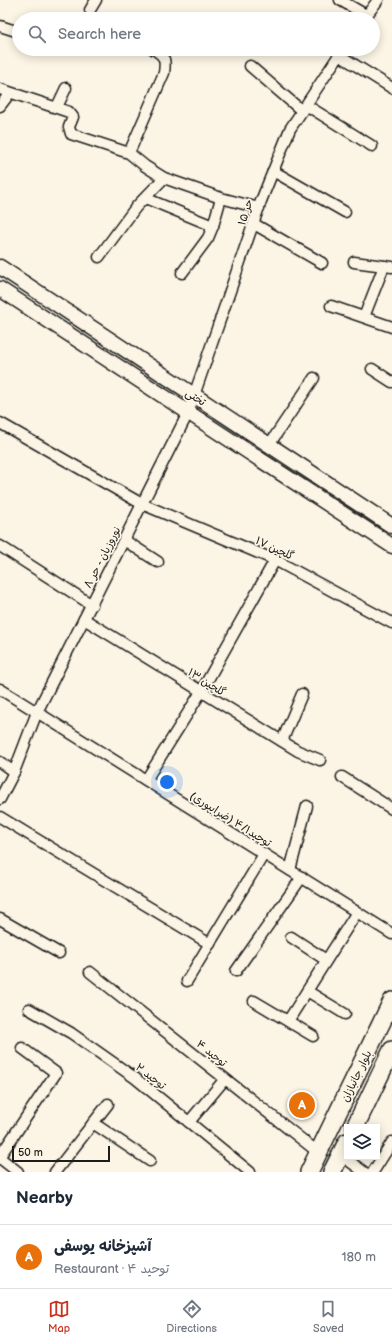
<!DOCTYPE html>
<meta charset="utf-8">
<style>
:root{--surface:#fff;--page:#f2f2f3;--text:#1f2937;--muted:#747a83;--line:#e0e1e3;--accent:#c8321e}
body{margin:0;font-family:"Balsamiq Sans","Playpen Sans Arabic",sans-serif;background:var(--page);color:var(--text)}
.controls{position:absolute;right:12px;bottom:12px;display:grid;overflow:hidden;border-radius:0px;box-shadow:0 2px 10px #0003}
.controls button{width:36px;height:36px;display:grid;place-items:center;padding:0;border:0;border-bottom:1px solid var(--line);background:var(--surface);color:var(--text);font:20px sans-serif}
.scale{position:absolute;left:12px;bottom:10px;width:98px;box-sizing:border-box;padding-left:4px;border:2px solid #1c1c1c;border-top:0;font-size:11px;line-height:14px;white-space:nowrap;color:#1c1c1c;-webkit-text-stroke:3px #fcf5e5;paint-order:stroke}
.you{position:absolute;left:167px;top:782px;width:14px;height:14px;margin:-10px;border:3px solid #fff;border-radius:50%;background:#1a73e8;box-shadow:0 0 0 6px #1a73e833}
.badge{display:grid;place-items:center;width:26px;height:26px;border-radius:50%;background:var(--accent);color:#fff;font-size:13px;font-weight:700}
.pin{position:absolute;translate:-50% -50%;border:2px solid #fff;box-shadow:0 1px 4px #0006}
.list{margin:0;padding:0;list-style:none}
h2{display:flex;justify-content:space-between;align-items:center;height:52px;margin:0;padding:0 16px;font-size:17px}
h2 small{font-size:13px;font-weight:400;color:var(--muted)}
.list li{display:grid;grid-template-columns:26px 1fr auto;gap:12px;align-items:center;box-sizing:border-box;height:64px;padding:0 16px;border-top:1px solid var(--line)}
.list b{display:block;font-size:15px;white-space:nowrap}
.list p{margin:0;font-size:13px;white-space:nowrap;color:var(--muted)}
.list em{font-size:13px;font-style:normal;color:var(--muted)}
.icon{flex:none;width:22px;height:22px;fill:none;stroke:currentColor;stroke-width:2;stroke-linecap:round;stroke-linejoin:round}
.map{position:relative;flex:none;width:392px;height:1172px;overflow:hidden}
.search{position:absolute;background:var(--surface);box-shadow:0 2px 10px #0003;left:12px;right:12px;top:12px;height:44px;display:flex;align-items:center;gap:10px;box-sizing:border-box;padding:0 14px;border-radius:22px;color:var(--muted);font-size:15px}
.sheet{height:116px;background:var(--surface)}
nav{display:flex;justify-content:space-around;align-items:center;box-sizing:border-box;height:56px;border-top:1px solid var(--line);background:var(--surface);font-size:11px;color:var(--muted)}
nav a{display:grid;justify-items:center;gap:2px}
nav .on{color:var(--accent)}
.map>svg:first-child{display:block}
.lines{fill:none;stroke-linecap:round;stroke-linejoin:round}
.minor-casing{stroke:#1c1c1c;stroke-width:13}
.secondary-casing{stroke:#1c1c1c;stroke-width:17}
.trunk-casing{stroke:#1c1c1c;stroke-width:20}
.minor{stroke:#fcf5e5;stroke-width:10}
.secondary{stroke:#fcf5e5;stroke-width:14}
.trunk{stroke:#fcf5e5;stroke-width:17}
.labels{text-anchor:middle;stroke-width:3.5;stroke-linejoin:round;paint-order:stroke}
.street-label{font-size:11px;fill:#1c1c1c;stroke:#fcf5e5}
</style>
<div class="map">
<svg width="392" height="1172" viewBox="0 0 392 1172">
<rect width="100%" height="100%" fill="#fcf5e5"/>
<filter id="ink" filterUnits="userSpaceOnUse"><feTurbulence type="fractalNoise" baseFrequency=".025" numOctaves="2"/><feDisplacementMap in="SourceGraphic" scale="8" xChannelSelector="R" yChannelSelector="G"/><feConvolveMatrix kernelMatrix="1 2 1 2 8 2 1 2 1" color-interpolation-filters="sRGB"/></filter>
<g filter="url(#ink)">
<g class="lines">
<defs>
<g id="minor">
<path d="M 340,0 L 366,15"/>
<path d="M 90,10 L 96,0"/>
<path d="M 364,19 L 378,0"/>
<path d="M 0,26 L 19,32"/>
<path d="M 339,55 L 392,88"/>
<path d="M 250,66 L 302,111"/>
<path d="M 0,89 L 69,112 L 73,117 L 69,127 L 71,134 L 129,153 L 145,166 L 164,178 L 221,198 L 259,208"/>
<path d="M 306,105 L 372,146"/>
<path d="M 0,106 L 10,93"/>
<path d="M 57,107 L 66,88"/>
<path d="M 129,153 L 164,73 C 166,59 165,56 153,49"/>
<path d="M 273,171 L 345,212"/>
<path d="M 145,198 L 213,226"/>
<path d="M 254,224 L 322,263"/>
<path d="M 99,257 L 136,207 L 164,178"/>
<path d="M 354,262 L 392,267"/>
<path d="M 182,273 L 208,238 L 213,226 L 221,198"/>
<path d="M 331,306 L 392,327"/>
<path d="M 364,317 L 384,266"/>
<path d="M 372,369 L 392,382"/>
<path d="M 0,423 L 142,504 L 275,560 L 392,623"/>
<path d="M 269,445 L 314,378"/>
<path d="M 124,540 L 158,562"/>
<path d="M 0,546 L 92,605"/>
<path d="M 84,619 L 298,751 L 320,760"/>
<path d="M 0,689 L 392,934"/>
<path d="M 282,741 L 302,694"/>
<path d="M 0,762 L 14,772"/>
<path d="M 342,777 L 392,809"/>
<path d="M 146,780 L 201,692 L 275,560"/>
<path d="M 0,799 L 14,772 L 37,712 L 188,413 L 261,201 L 290,129 L 343,49"/>
<path d="M 0,817 L 210,944"/>
<path d="M 290,870 L 307,806"/>
<path d="M 0,919 L 59,953"/>
<path d="M 291,937 L 326,960"/>
<path d="M 236,971 L 302,877"/>
<path d="M 90,972 L 319,1153"/>
<path d="M 187,981 L 264,854"/>
<path d="M 307,991 L 345,1014"/>
<path d="M 254,1001 L 313,1036"/>
<path d="M 29,1009 L 71,1033 L 135,1078 L 250,1172"/>
<path d="M 288,1021 L 357,912"/>
<path d="M 189,1122 L 225,1079"/>
<path d="M 93,1123 L 150,1161"/>
<path d="M 341,1155 L 364,1172"/>
<path d="M 0,1156 L 56,1073 L 22,1048"/>
<path d="M 0,1158 L 18,1172"/>
<path d="M 55,1172 L 108,1104"/>
<path d="M 373,1172 L 392,1142"/>
</g>
<g id="secondary">
<path d="M 0,267 L 392,526"/>
<path d="M 0,289 L 392,546"/>
</g>
<g id="trunk">
<path d="M 355,1127 L 392,1050"/>
<path d="M 309,1172 L 392,1001"/>
<path d="M 332,1172 L 347,1142"/>
</g>
</defs>
<use href="#minor" class="minor-casing"/>
<use href="#secondary" class="secondary-casing"/>
<use href="#trunk" class="trunk-casing"/>
<use href="#minor" class="minor"/>
<use href="#secondary" class="secondary"/>
<use href="#trunk" class="trunk"/>
</g>
</g>
<g class="labels">
<g class="street-label">
<text transform="translate(245 212) rotate(-72)" y="4">حر ۱۵</text>
<text transform="translate(196 397) rotate(33)" y="4">تختی</text>
<text transform="translate(275 548) rotate(25)" y="4">گلچین ۱۷</text>
<text transform="translate(102 557) rotate(-63)" y="4">نوروزیان - حر ۸</text>
<text transform="translate(207 682) rotate(32)" y="4">گلچین ۱۳</text>
<text transform="translate(231 819) rotate(32)" y="4">توحید۴/۱ (ضرابپوری)</text>
<text transform="translate(212 1053) rotate(39)" y="4">توحید ۴</text>
<text transform="translate(151 1076) rotate(38)" y="4">توحید ۲</text>
<text transform="translate(356 1076) rotate(-64)" y="4">بلوار جانبازان</text>
</g>
</g>
</svg>
<div class="controls">
<button><svg class="icon" aria-label="layers" viewBox="0 0 24 24"><path d="M12 4l9 5-9 5-9-5zM3 14l9 5 9-5"/></svg></button>
</div>
<div class="scale">50 m</div>
<div class="you"></div>
<div class="pin badge" style="left:302px;top:1105px;background:#e8710a">A</div>
<div class="search"><svg class="icon" aria-label="search" viewBox="0 0 24 24"><circle cx="10" cy="10" r="6"/><path d="M15 15l6 6"/></svg>Search here</div>
</div>
<section class="sheet">
<h2>Nearby<small></small></h2>
<ul class="list">
<li><span class="badge" style="background:#e8710a">A</span><div><b>آشپزخانه یوسفی</b><p>Restaurant · توحید ۴</p></div><em>180 m</em></li>
</ul>
</section>
<nav>
<a class="on"><svg class="icon" aria-label="map" viewBox="0 0 24 24"><path d="M3 6l6-2 6 2 6-2v14l-6 2-6-2-6 2zM9 4v14M15 6v14"/></svg>Map</a>
<a><svg class="icon" aria-label="directions" viewBox="0 0 24 24"><path d="M12 3l9 9-9 9-9-9zM9 14v-3h6M13 9l2 2-2 2"/></svg>Directions</a>
<a><svg class="icon" aria-label="saved" viewBox="0 0 24 24"><path d="M7 4h10v16l-5-4-5 4z"/></svg>Saved</a>
</nav>
